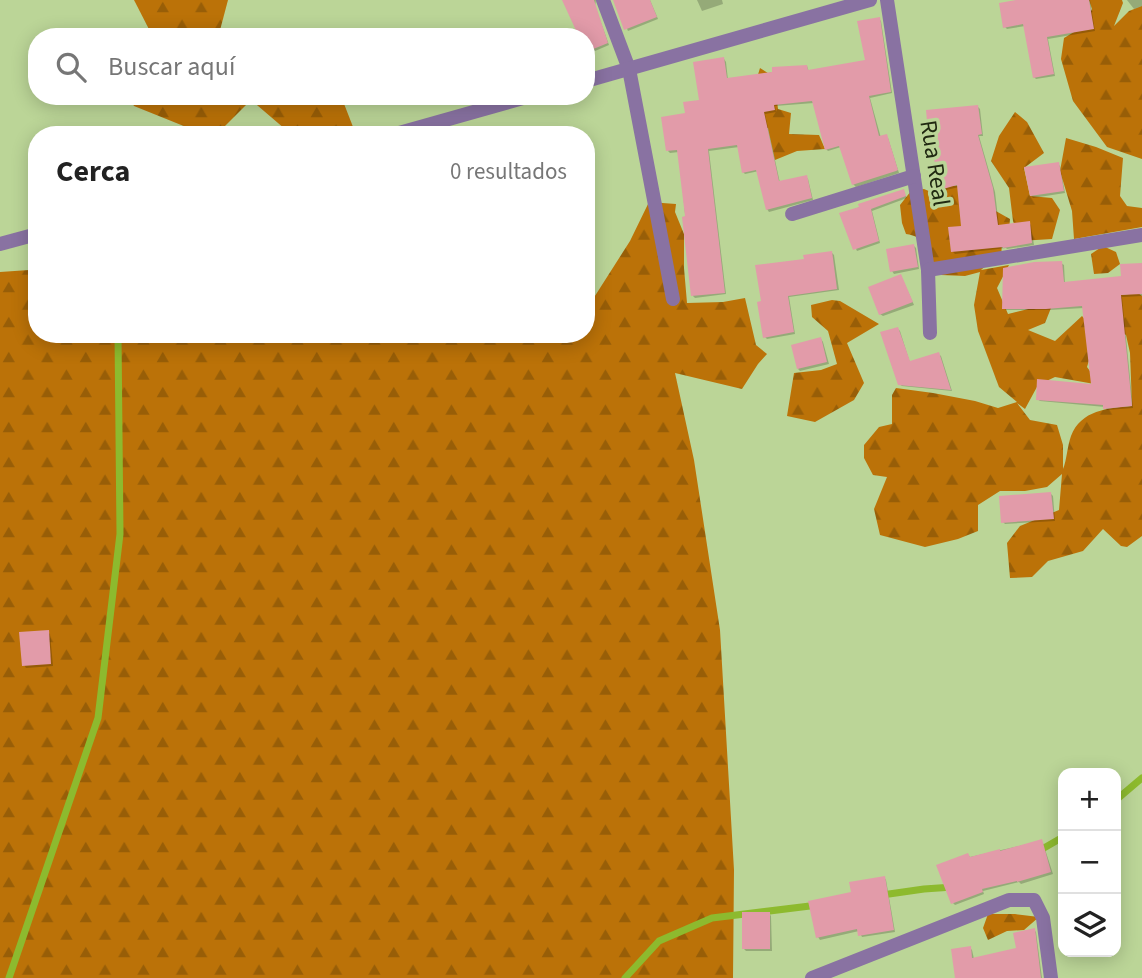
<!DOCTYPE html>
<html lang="es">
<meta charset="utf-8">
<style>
:root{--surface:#fff;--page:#f6f6f6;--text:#222;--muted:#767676;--line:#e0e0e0}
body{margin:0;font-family:"Source Sans 3",sans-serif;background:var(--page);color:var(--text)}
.controls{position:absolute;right:21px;bottom:21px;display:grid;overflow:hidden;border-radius:14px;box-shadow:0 4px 18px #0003}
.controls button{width:63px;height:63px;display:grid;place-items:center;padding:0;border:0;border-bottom:2px solid var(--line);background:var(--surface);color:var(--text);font:35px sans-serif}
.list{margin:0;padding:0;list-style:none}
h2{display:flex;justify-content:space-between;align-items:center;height:91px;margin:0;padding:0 28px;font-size:30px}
h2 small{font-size:23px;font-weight:400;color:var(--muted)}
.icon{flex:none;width:38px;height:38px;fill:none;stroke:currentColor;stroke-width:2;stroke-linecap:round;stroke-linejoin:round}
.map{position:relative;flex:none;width:1142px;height:978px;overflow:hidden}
.search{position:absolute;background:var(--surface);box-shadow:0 4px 18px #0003;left:28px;top:28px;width:567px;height:77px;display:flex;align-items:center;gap:18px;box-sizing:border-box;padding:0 24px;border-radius:28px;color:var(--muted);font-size:26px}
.panel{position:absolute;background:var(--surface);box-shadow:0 4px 18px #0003;left:28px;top:126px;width:567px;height:217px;border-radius:28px}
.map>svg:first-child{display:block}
.forest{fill:url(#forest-firs)}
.shadow{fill:#0003}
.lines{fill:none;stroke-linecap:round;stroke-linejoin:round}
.stream{stroke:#8dba2e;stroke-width:7}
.building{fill:#e29ba9}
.minor{stroke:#8972a2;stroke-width:14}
.labels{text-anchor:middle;stroke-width:7;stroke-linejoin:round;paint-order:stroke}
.street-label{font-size:24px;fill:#202911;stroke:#bbd597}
</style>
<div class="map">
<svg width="1142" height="978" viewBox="0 0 1142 978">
<defs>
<pattern id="forest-firs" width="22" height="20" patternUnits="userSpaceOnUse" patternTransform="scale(1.75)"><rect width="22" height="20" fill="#bb7208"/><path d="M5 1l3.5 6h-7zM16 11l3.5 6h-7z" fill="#985e07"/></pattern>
</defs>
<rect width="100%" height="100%" fill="#bbd597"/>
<g class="forest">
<path d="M 134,0 L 228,0 L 219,34 L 180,37 L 153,37 Z"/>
<path d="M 1089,0 L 1122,0 L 1123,3 L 1114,26 L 1129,11 L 1142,6 L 1142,159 L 1107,147 L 1073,101 L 1061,59 L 1064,38 L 1084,26 L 1092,9 Z"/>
<path d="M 760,68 L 774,77 L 778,109 L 791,113 L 789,134 L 819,135 L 825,149 L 797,151 L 775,160 L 768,128 L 746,129 L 753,91 Z"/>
<path d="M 128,96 L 341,96 L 355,132 L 339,135 L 292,135 L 251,100 L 216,135 L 206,135 L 134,106 Z"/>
<path d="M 1015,112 L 1027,122 L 1044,153 L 1024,168 L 1030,196 L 1052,198 L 1060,210 L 1052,239 L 1020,241 L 1013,221 L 1009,188 L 991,161 L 999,136 Z"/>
<path d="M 1066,138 L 1096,147 L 1123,158 L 1120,196 L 1127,206 L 1142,208 L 1142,227 L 1074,239 L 1072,211 L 1060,171 Z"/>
<path d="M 971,185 L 994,210 L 1010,219 L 1009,230 L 1002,242 L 1001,260 L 990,262 L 981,270 L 1009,265 L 997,288 L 1008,314 L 1053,303 L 1045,323 L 1028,330 L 1055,341 L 1082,316 L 1093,329 L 1090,357 L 1087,367 L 1100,385 L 1055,377 L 1038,385 L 1025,409 L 1017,403 L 1030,420 L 1057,425 L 1063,445 L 1063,469 C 1067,459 1067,447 1071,436 C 1081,410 1108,408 1132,406 L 1130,353 L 1126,335 L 1116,328 L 1114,308 L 1121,295 L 1138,293 L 1142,296 L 1142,536 L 1127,547 L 1121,546 L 1103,529 L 1083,551 L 1048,561 L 1032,577 L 1010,578 L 1007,543 L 1020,526 L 1059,510 L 1062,474 L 1047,487 L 1025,491 L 1000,491 L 978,505 L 978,531 L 958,539 L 925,547 L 880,535 L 874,509 L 887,477 L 873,475 L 864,458 L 864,445 L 879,427 L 892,424 L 892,395 L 896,388 L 933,393 L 975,401 L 998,408 L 1017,402 L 999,387 L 978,331 L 974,305 L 980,272 L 965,276 L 941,275 C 936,269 931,263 928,256 C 921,242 924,237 906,234 L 902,223 L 900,205 L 911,191 L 924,189 L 931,192 L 951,186 Z"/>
<path d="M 649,202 L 676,204 L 675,212 L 684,234 L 684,268 L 687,303 L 723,302 L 745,298 L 756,345 L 767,354 L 758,364 L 742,389 L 675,373 L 694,460 L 720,630 L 734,870 L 733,978 L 0,978 L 0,272 L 29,270 L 37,267 L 37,334 L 586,334 L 586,310 L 630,241 Z"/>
<path d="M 1103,246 L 1116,252 L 1120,264 L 1108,273 L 1094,274 L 1091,254 Z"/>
<path d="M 832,300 L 840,301 L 879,324 L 847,343 L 864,383 L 854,400 L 815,422 L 787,416 L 794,373 L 821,370 L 837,364 L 828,331 L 812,317 L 811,305 Z"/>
<path d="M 988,914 L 1015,914 L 1039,917 L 1024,930 L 1007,931 L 988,940 L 983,928 Z"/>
</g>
<g class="shadow">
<path d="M 564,0 L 596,0 L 595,6 L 609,45 L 588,54 L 586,52 L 586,37 Z"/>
<path d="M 615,0 L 650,0 L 658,19 L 628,31 Z"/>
<path d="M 697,0 L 722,0 L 723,4 L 702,11 Z"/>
<path d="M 1026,0 L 1090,0 L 1095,31 L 1048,39 L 1055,76 L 1036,79 L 1034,77 L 1025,26 L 1007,29 L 1005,27 Z"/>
<path d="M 1127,0 L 1142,0 L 1142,6 L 1134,9 Z"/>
<path d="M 879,19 L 881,21 L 892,93 L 870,98 L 881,138 L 888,138 L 899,173 L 856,187 L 853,184 L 841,147 L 828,151 L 826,149 L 814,103 L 775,106 L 776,112 L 765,114 L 780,183 L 806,177 L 808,179 L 813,200 L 769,212 L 767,209 L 759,171 L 745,174 L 743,172 L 739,147 L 709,151 L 726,294 L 695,298 L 693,296 L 679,152 L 670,153 L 668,151 L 687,115 L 701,101 L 724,59 L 726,62 L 728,80 L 807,66 L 809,72 L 867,61 Z"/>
<path d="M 978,107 L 980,109 L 983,136 L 979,136 L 995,192 L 999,226 L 1029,223 L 1031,225 L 1034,245 L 1007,249 L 1006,248 L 955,254 L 953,252 L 963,227 L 959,187 L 946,190 L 944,188 Z"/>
<path d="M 1058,164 L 1060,166 L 1065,193 L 1033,198 L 1031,196 Z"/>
<path d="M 903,191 L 907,198 L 872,211 L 880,243 L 857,251 L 841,214 Z"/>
<path d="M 914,246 L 916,248 L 919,269 L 894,274 L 892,271 Z"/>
<path d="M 832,253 L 834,255 L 839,290 L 789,297 L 795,334 L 767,339 L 765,337 L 806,260 Z"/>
<path d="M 1061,263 L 1064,265 L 1065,284 L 1122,277 L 1142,264 L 1142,296 L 1122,297 L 1133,408 L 1107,410 L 1105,407 L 1040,401 L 1037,399 L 1093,386 L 1084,308 L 1049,310 L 1006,310 L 1004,308 Z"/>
<path d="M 901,276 L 914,305 L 883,316 L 880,314 Z"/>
<path d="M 898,329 L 900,331 L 910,363 L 938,354 L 941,356 L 952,391 L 902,386 L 899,384 Z"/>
<path d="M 821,339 L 823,342 L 829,364 L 800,371 L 798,369 Z"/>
<path d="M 1051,494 L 1053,496 L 1055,521 L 1005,524 L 1003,522 Z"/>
<path d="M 48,632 L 50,634 L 53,666 L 26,668 L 24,665 Z"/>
<path d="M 1041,841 L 1043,843 L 1053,874 L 1021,884 L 1019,882 L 983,891 L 984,894 L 955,905 L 953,903 L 968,855 L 970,857 Z"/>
<path d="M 884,877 L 886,880 L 895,932 L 862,937 L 859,931 L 820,940 L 818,937 L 853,893 Z"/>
<path d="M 769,913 L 771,916 L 772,951 L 746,951 L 744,949 Z"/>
<path d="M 1034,930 L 1036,932 L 1042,978 L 957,978 L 970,948 L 972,950 L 974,959 L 1018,949 Z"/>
</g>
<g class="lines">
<g class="stream">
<path d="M 1116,800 L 1142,778"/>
<path d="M 1037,852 L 1063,837"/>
<path d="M 882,895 L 924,889 L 953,887"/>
<path d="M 9,978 L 98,718 L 120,534 L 118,334"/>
<path d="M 625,978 L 659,941 L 712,918 L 818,905"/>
</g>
</g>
<g class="building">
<path d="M 562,0 L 594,0 L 608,43 L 586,52 L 586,37 L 579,37 Z"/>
<path d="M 613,0 L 650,0 L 657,17 L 624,30 Z"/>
<path d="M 1016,0 L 1089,0 L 1094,29 L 1047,37 L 1054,74 L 1033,78 L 1023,24 L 1003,28 L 999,3 Z"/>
<path d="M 880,17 L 891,92 L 869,96 L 879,136 L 887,134 L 898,170 L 896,171 L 852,185 L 839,146 L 825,150 L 812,101 L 774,105 L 775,110 L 764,112 L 779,181 L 807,175 L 812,198 L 766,210 L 756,170 L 742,173 L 737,145 L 708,149 L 725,293 L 691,296 L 682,217 L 685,216 L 677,150 L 666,151 L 661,117 L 685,113 L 683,102 L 699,100 L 693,62 L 724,57 L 727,78 L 772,72 L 772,67 L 807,65 L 808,70 L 865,60 L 857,21 Z"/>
<path d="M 978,105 L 982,134 L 978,135 L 993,188 L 998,225 L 1030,221 L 1032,243 L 1003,248 L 1003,247 L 951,252 L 948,227 L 961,226 L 957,185 L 943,189 L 929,143 L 926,110 Z"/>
<path d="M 1059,162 L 1064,191 L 1030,196 L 1024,167 Z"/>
<path d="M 904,189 L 906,196 L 871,209 L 879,241 L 853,250 L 839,213 L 859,207 L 858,204 Z"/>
<path d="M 914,244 L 918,267 L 890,272 L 886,249 Z"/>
<path d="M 832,251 L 837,289 L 788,296 L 794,332 L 763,338 L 757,302 L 761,301 L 755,265 L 804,259 L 803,255 Z"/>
<path d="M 1062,261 L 1064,282 L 1121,276 L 1120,264 L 1142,263 L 1142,294 L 1121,295 L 1132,406 L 1103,409 L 1103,405 L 1036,400 L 1037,379 L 1091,384 L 1082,306 L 1046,309 L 1002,309 L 1003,268 L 1034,262 Z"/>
<path d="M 901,274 L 913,302 L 879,315 L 868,287 Z"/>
<path d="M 898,327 L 910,361 L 939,352 L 951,390 L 898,385 L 880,332 Z"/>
<path d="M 821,337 L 827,362 L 797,369 L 791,345 Z"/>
<path d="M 1051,492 L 1054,519 L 1001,523 L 999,496 Z"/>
<path d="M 49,630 L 51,664 L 22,666 L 19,632 Z"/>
<path d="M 1042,839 L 1051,872 L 1017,882 L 1017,881 L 982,889 L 983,892 L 951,904 L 936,865 L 968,853 L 970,857 L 1000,849 L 1000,851 Z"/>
<path d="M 885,876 L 894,930 L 858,936 L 857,929 L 816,938 L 808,901 L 851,892 L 849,882 Z"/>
<rect x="742" y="912" width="28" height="37"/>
<path d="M 1035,928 L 1041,978 L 955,978 L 951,949 L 971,946 L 972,958 L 1016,948 L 1013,933 Z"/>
</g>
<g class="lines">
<g class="minor">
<path d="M 603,0 L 629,69 L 673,299"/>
<path d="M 887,0 L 928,270 L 930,333"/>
<path d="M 586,81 L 870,0"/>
<path d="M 392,135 L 530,96"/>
<path d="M 792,214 L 914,176"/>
<path d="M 0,244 L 37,234"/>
<path d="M 928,270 L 1142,235"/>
<path d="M 812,978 L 1009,900 L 1034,900 L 1043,918 L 1051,978"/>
</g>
</g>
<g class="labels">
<g class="street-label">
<text transform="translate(935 163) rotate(81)" y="8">Rua Real</text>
</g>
</g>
</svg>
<div class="controls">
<button>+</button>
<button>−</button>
<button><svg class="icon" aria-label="layers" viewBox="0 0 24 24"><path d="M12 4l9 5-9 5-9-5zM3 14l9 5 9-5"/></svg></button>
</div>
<div class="search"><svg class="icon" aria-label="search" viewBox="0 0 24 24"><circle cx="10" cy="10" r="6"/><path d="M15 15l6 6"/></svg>Buscar aquí</div>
<section class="panel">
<h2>Cerca<small>0 resultados</small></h2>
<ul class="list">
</ul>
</section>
</div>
